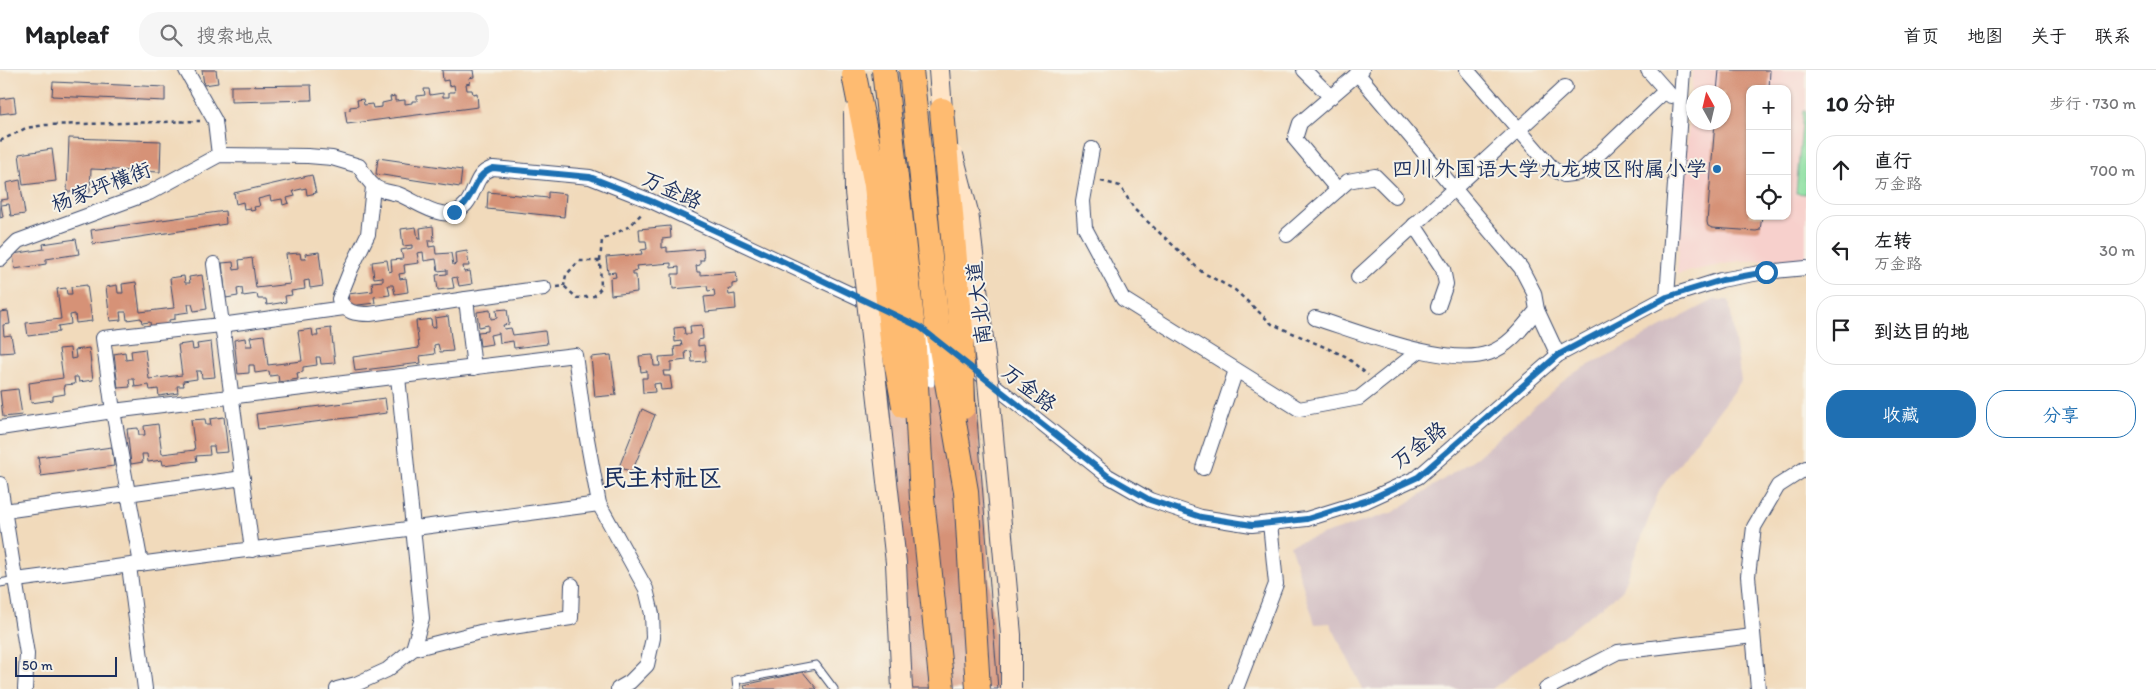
<!DOCTYPE html>
<html lang="zh">
<meta charset="utf-8">
<style>
:root{--surface:#fff;--page:#f6f6f6;--text:#202124;--muted:#757577;--line:#e0e0e0;--accent:#1f6fb2}
body{margin:0;font-family:Itim,"LXGW WenKai TC",sans-serif;background:var(--page);color:var(--text)}
.controls{position:absolute;right:15px;top:15px;display:grid;overflow:hidden;border-radius:10px;box-shadow:0 1px 4px #0004}
.controls button{width:45px;height:45px;display:grid;place-items:center;padding:0;border:0;border-bottom:1px solid var(--line);background:var(--surface);color:var(--text);font:25px sans-serif}
.compass{position:absolute;left:1686px;top:15px;width:45px;height:45px;border-radius:50%;background:var(--surface);box-shadow:0 1px 4px #0004;rotate:352deg}
.scale{position:absolute;left:15px;bottom:12px;width:102px;box-sizing:border-box;padding-left:5px;border:2px solid #1b2f5e;border-top:0;font-size:14px;line-height:18px;white-space:nowrap;color:#1b2f5e;-webkit-text-stroke:4px #f7f3e8;paint-order:stroke}
.stop{position:absolute;width:15px;height:15px;margin:-11px;border:4px solid #1f6fb2;border-radius:50%;background:#fff}
.stop.end{background:#1f6fb2;border-color:#fff;box-shadow:0 1px 5px #0008}
.list{margin:0;padding:0;list-style:none}
h2{display:flex;justify-content:space-between;align-items:center;height:65px;margin:0;padding:0 20px;font-size:21px}
h2 small{font-size:16px;font-weight:400;color:var(--muted)}
.list li{display:grid;grid-template-columns:32px 1fr auto;gap:15px;align-items:center;box-sizing:border-box;height:70px;margin:0 10px 10px;padding:0 10px;border:1px solid var(--line);border-radius:20px}
.list b{display:block;font-size:19px;white-space:nowrap}
.list p{margin:0;font-size:16px;white-space:nowrap;color:var(--muted)}
.list em{font-size:16px;font-style:normal;color:var(--muted)}
.actions{display:flex;gap:10px;padding:15px 20px}
.actions a{flex:1;padding:11px 0;border:1px solid var(--accent);border-radius:20px;text-align:center;font-size:18px;color:var(--accent)}
.actions .main{background:var(--accent);color:#fff}
.icon{flex:none;width:28px;height:28px;fill:none;stroke:currentColor;stroke-width:2;stroke-linecap:round;stroke-linejoin:round}
.map{position:relative;flex:none;width:1806px;height:619px;overflow:hidden}
header{display:flex;align-items:center;gap:30px;box-sizing:border-box;height:70px;padding:0 25px;background:var(--surface);border-bottom:1px solid var(--line)}
header strong{font-size:24px}
nav{display:flex;gap:28px;margin-inline-start:auto;font-size:18px}
.search{width:350px;height:45px;background:var(--page);display:flex;align-items:center;gap:12px;box-sizing:border-box;padding:0 18px;border-radius:20px;color:var(--muted);font-size:19px}
main{display:flex}
aside{flex:1;background:var(--surface)}
.map>svg:first-child{display:block}
.built{fill:#f7d0cc;fill-rule:evenodd}
.industrial{fill:#d2bec3}
.green{fill:#8be0a1;stroke:#538880}
.building{fill:#d69277}
.lines{fill:none;stroke-linecap:round;stroke-linejoin:round}
.service-casing{stroke:#3b496c;stroke-width:9}
.minor-casing{stroke:#3b496c;stroke-width:16}
.secondary-casing{stroke:#3b496c;stroke-width:22}
.path{stroke:#3b496c;stroke-width:2.5;stroke-dasharray:4 4;stroke-linecap:butt}
.service{stroke:#fff;stroke-width:7}
.minor{stroke:#fff;stroke-width:14}
.secondary{stroke:#ffe4c6;stroke-width:20}
.service-bridge-casing{stroke:#3b496c;stroke-width:9;stroke-linecap:butt}
.secondary-bridge-casing{stroke:#3b496c;stroke-width:22;stroke-linecap:butt}
.trunk-bridge-casing{stroke:#3b496c;stroke-width:26;stroke-linecap:butt}
.service-bridge{stroke:#fff;stroke-width:7}
.secondary-bridge{stroke:#ffe4c6;stroke-width:20}
.trunk-bridge{stroke:#febb71;stroke-width:24}
.route{stroke:#1f6fb2;stroke-width:6}
.poi-dot{fill:#1f6fb2;stroke:#f7f3e8;stroke-width:2}
.labels{text-anchor:middle;stroke-width:4;stroke-linejoin:round;paint-order:stroke}
.poi-label{font-size:21px;fill:#1b2f5e;stroke:#f7f3e8;text-anchor:end}
.street-label{font-size:21px;fill:#1b2f5e;stroke:#f7f3e8}
.quarter-label{font-size:24px;font-weight:bold;fill:#1b2f5e;stroke:#f7f3e8}
</style>
<header>
<strong>Mapleaf</strong>
<div class="search"><svg class="icon" aria-label="search" viewBox="0 0 24 24"><circle cx="10" cy="10" r="6"/><path d="M15 15l6 6"/></svg>搜索地点</div>
<nav><a>首页</a><a>地图</a><a>关于</a><a>联系</a></nav>
</header>
<main>
<div class="map">
<svg width="1806" height="619" viewBox="0 0 1806 619">
<rect width="100%" height="100%" fill="#f7f3e8"/>
<filter id="ink" filterUnits="userSpaceOnUse"><feTurbulence type="fractalNoise" baseFrequency=".02" numOctaves="2"/><feDisplacementMap in="SourceGraphic" scale="10" xChannelSelector="R" yChannelSelector="G"/><feConvolveMatrix kernelMatrix="1 2 1 2 8 2 1 2 1" color-interpolation-filters="sRGB"/></filter>
<filter id="wash" filterUnits="userSpaceOnUse"><feTurbulence type="fractalNoise" baseFrequency=".0096" numOctaves="4" result="noise"/><feDisplacementMap in="SourceGraphic" scale="20" xChannelSelector="R" yChannelSelector="G"/><feGaussianBlur stdDeviation="1.12" result="paint"/><feColorMatrix in="noise" values="0 0 0 0 0 0 0 0 0 0 0 0 0 0 0 0 0 1.4 0 .05"/><feComposite in="paint" operator="in"/></filter>
<g filter="url(#wash)">
<rect width="100%" height="100%" fill="#f1dabb"/>
<path class="built" d="M 1693,0 L 1806,0 L 1806,190 L 1740,191 L 1677,204 ZM 1750,19 L 1787,19 L 1787,146 L 1750,146 ZM 1694,22 L 1724,22 L 1724,52 L 1694,52 Z"/>
<path class="industrial" d="M 1714,230 L 1729,230 L 1741,311 L 1660,419 L 1621,522 L 1492,619 L 1363,619 L 1330,553 L 1315,554 L 1290,475 L 1394,442 L 1477,387 L 1570,305 Z"/>
<path class="green" d="M 1803,41 L 1806,41 L 1806,124 L 1796,123 Z"/>
<g id="blocks">
<g class="building">
<path d="M 202,0 L 216,0 L 218,13 L 204,15 Z"/>
<path d="M 442,0 L 473,0 L 474,7 L 469,8 L 470,13 L 466,14 L 467,20 L 472,20 L 473,24 L 477,23 L 478,37 L 347,54 L 345,41 L 350,40 L 350,37 L 358,36 L 357,30 L 363,29 L 364,35 L 372,34 L 373,38 L 382,37 L 382,33 L 391,31 L 390,27 L 395,26 L 395,31 L 405,30 L 405,34 L 412,33 L 412,31 L 417,31 L 417,26 L 425,25 L 424,19 L 429,19 L 430,25 L 443,23 L 443,27 L 449,27 L 449,22 L 455,22 L 454,15 L 449,16 L 448,10 L 443,11 Z"/>
<path d="M 1719,0 L 1770,0 L 1769,19 L 1750,19 L 1750,146 L 1762,146 L 1760,160 L 1756,161 L 1712,158 L 1708,156 L 1707,152 L 1715,52 L 1724,52 L 1724,22 L 1717,22 Z"/>
<path d="M 53,12 L 165,17 L 165,31 L 52,26 Z"/>
<path d="M 311,15 L 312,30 L 231,32 L 231,16 Z"/>
<path d="M 14,27 L 16,42 L 0,44 L 0,29 Z"/>
<path d="M 69,68 L 161,71 L 160,102 L 91,99 L 90,122 L 67,122 Z"/>
<path d="M 52,79 L 56,111 L 23,115 L 19,84 Z"/>
<path d="M 378,88 L 462,100 L 460,117 L 376,104 Z"/>
<path d="M 312,105 L 316,123 L 307,125 L 306,118 L 293,121 L 295,126 L 287,128 L 289,133 L 283,135 L 282,129 L 271,131 L 270,126 L 258,129 L 260,136 L 254,137 L 255,140 L 251,141 L 250,138 L 244,139 L 243,132 L 236,134 L 234,123 Z"/>
<path d="M 20,110 L 25,144 L 11,146 L 9,134 L 1,135 L 3,147 L 0,148 L 0,130 L 8,129 L 6,113 Z"/>
<path d="M 488,122 L 548,128 L 548,122 L 566,124 L 564,147 L 487,139 Z"/>
<path d="M 225,141 L 226,154 L 93,174 L 91,160 Z"/>
<path d="M 433,156 L 434,171 L 428,171 L 429,177 L 435,176 L 436,184 L 451,183 L 453,195 L 456,194 L 455,183 L 467,181 L 469,196 L 463,196 L 464,202 L 470,201 L 472,214 L 459,216 L 457,207 L 452,208 L 454,218 L 438,220 L 436,205 L 447,204 L 447,200 L 438,201 L 436,189 L 424,191 L 423,182 L 417,183 L 419,193 L 404,195 L 405,203 L 399,204 L 400,209 L 406,208 L 408,222 L 395,224 L 393,215 L 388,215 L 390,225 L 374,227 L 375,233 L 350,236 L 348,224 L 373,221 L 372,212 L 383,211 L 383,207 L 374,208 L 372,192 L 387,190 L 389,202 L 392,201 L 391,190 L 403,189 L 401,180 L 412,178 L 412,175 L 403,176 L 401,159 L 416,157 L 418,169 L 421,169 L 420,158 Z"/>
<path d="M 670,156 L 671,168 L 662,169 L 662,178 L 667,177 L 667,182 L 703,179 L 704,190 L 700,190 L 700,195 L 696,196 L 697,202 L 700,202 L 700,205 L 736,202 L 737,213 L 732,214 L 732,219 L 728,219 L 729,225 L 735,224 L 736,239 L 706,242 L 704,227 L 715,226 L 714,220 L 708,221 L 707,216 L 673,219 L 672,204 L 679,204 L 679,197 L 671,198 L 671,193 L 636,196 L 637,200 L 633,201 L 633,205 L 636,205 L 637,222 L 611,225 L 610,208 L 616,207 L 615,202 L 608,203 L 606,187 L 642,184 L 641,180 L 647,179 L 646,171 L 640,171 L 639,159 Z"/>
<path d="M 76,169 L 79,184 L 46,189 L 46,194 L 15,199 L 13,184 L 44,179 L 43,174 Z"/>
<path d="M 319,182 L 323,216 L 310,218 L 309,210 L 304,211 L 305,219 L 291,221 L 292,225 L 285,226 L 286,232 L 267,235 L 266,229 L 258,229 L 257,224 L 243,226 L 242,218 L 237,219 L 238,226 L 226,228 L 222,193 L 233,192 L 234,200 L 240,199 L 239,190 L 252,188 L 256,218 L 290,214 L 286,184 L 300,183 L 301,189 L 306,189 L 305,184 Z"/>
<path d="M 202,205 L 207,239 L 194,241 L 192,234 L 188,234 L 189,242 L 175,244 L 175,249 L 169,250 L 170,256 L 151,259 L 150,252 L 142,253 L 141,248 L 127,250 L 126,242 L 120,242 L 121,250 L 110,251 L 106,217 L 117,215 L 118,223 L 123,223 L 122,214 L 136,212 L 140,242 L 174,238 L 170,208 L 184,206 L 185,213 L 190,213 L 189,207 Z"/>
<path d="M 87,215 L 92,251 L 76,253 L 75,244 L 70,245 L 71,254 L 58,256 L 59,262 L 28,266 L 26,253 L 61,249 L 57,219 L 66,218 L 67,224 L 72,224 L 71,217 Z"/>
<path d="M 507,239 L 509,254 L 503,255 L 504,259 L 511,258 L 513,265 L 545,261 L 547,274 L 514,278 L 513,271 L 500,273 L 499,263 L 490,265 L 492,274 L 480,276 L 478,262 L 488,261 L 488,255 L 479,257 L 477,242 L 490,240 L 491,249 L 497,248 L 496,240 Z"/>
<path d="M 8,241 L 10,254 L 3,255 L 4,266 L 11,265 L 14,282 L 0,283 L 0,242 Z"/>
<path d="M 448,246 L 453,281 L 440,282 L 438,274 L 434,275 L 435,284 L 420,286 L 421,293 L 355,301 L 353,287 L 419,278 L 416,251 L 431,249 L 432,258 L 436,257 L 435,248 Z"/>
<path d="M 702,255 L 703,269 L 698,270 L 698,276 L 704,275 L 706,291 L 692,292 L 691,281 L 685,282 L 686,290 L 671,292 L 671,301 L 663,301 L 664,306 L 670,306 L 672,319 L 661,320 L 660,313 L 654,314 L 655,322 L 643,323 L 642,308 L 647,308 L 647,301 L 641,302 L 639,286 L 653,285 L 654,296 L 660,296 L 659,287 L 675,286 L 674,277 L 682,276 L 681,271 L 675,272 L 674,258 L 684,257 L 685,264 L 691,264 L 690,256 Z"/>
<path d="M 331,258 L 335,293 L 321,294 L 320,287 L 316,287 L 317,295 L 303,297 L 303,302 L 297,303 L 298,309 L 279,312 L 278,305 L 270,306 L 269,301 L 255,303 L 254,295 L 249,295 L 249,303 L 238,304 L 234,270 L 245,268 L 246,276 L 252,276 L 250,267 L 264,265 L 268,295 L 302,291 L 298,261 L 312,259 L 313,266 L 318,266 L 317,260 Z"/>
<path d="M 211,272 L 215,307 L 202,308 L 201,301 L 196,301 L 197,309 L 183,311 L 184,316 L 177,316 L 178,323 L 159,326 L 158,319 L 150,320 L 149,315 L 135,317 L 134,309 L 129,309 L 130,317 L 118,318 L 114,284 L 125,282 L 126,290 L 132,289 L 131,281 L 145,279 L 149,309 L 182,305 L 178,275 L 192,273 L 193,280 L 198,279 L 197,274 Z"/>
<path d="M 70,278 L 71,289 L 76,288 L 75,280 L 89,278 L 93,310 L 79,312 L 78,307 L 74,307 L 75,314 L 64,315 L 65,324 L 53,326 L 53,330 L 31,333 L 29,313 L 63,308 L 59,279 Z"/>
<path d="M 611,285 L 616,325 L 595,327 L 591,287 Z"/>
<path d="M 974,309 L 998,619 L 910,619 L 888,317 Z"/>
<path d="M 18,319 L 22,345 L 3,347 L 0,321 Z"/>
<path d="M 385,328 L 387,343 L 258,359 L 256,344 Z"/>
<path d="M 642,339 L 655,345 L 632,402 L 619,397 Z"/>
<path d="M 224,347 L 228,382 L 215,383 L 214,376 L 209,376 L 210,385 L 196,386 L 197,391 L 163,395 L 162,390 L 148,392 L 147,384 L 142,384 L 143,392 L 131,394 L 127,359 L 138,358 L 139,365 L 145,365 L 144,356 L 158,354 L 162,384 L 195,380 L 191,350 L 205,349 L 206,355 L 211,355 L 210,349 Z"/>
<path d="M 112,377 L 114,396 L 41,406 L 38,387 Z"/>
<path d="M 803,602 L 817,619 L 745,619 L 744,615 Z"/>
</g>
</g>
</g>
<g filter="url(#ink)">
<use href="#blocks" fill-opacity="0" stroke="#3b496c" stroke-width="1"/>
<g class="lines">
<defs>
<g id="service">
<path d="M 0,513 L 16,510"/>
<path d="M 737,619 L 736,610 L 816,595 L 834,619"/>
</g>
<g id="minor">
<path d="M 186,0 L 215,51 L 219,85"/>
<path d="M 1304,0 L 1331,27"/>
<path d="M 1467,0 L 1553,99 L 1564,105 L 1579,103 L 1666,20"/>
<path d="M 1648,0 L 1671,26"/>
<path d="M 1092,79 L 1083,131 L 1085,158 L 1123,229 L 1299,339 L 1359,328 L 1419,281"/>
<path d="M 373,117 L 368,164 L 351,199 L 339,229 C 346,243 355,244 370,244 L 466,229 L 474,298"/>
<path d="M 1338,120 L 1295,69 L 1300,53 L 1362,0"/>
<path d="M 1414,155 L 1443,199 L 1446,214 L 1438,237"/>
<path d="M 1287,165 L 1348,111 L 1375,106 L 1395,126"/>
<path d="M 0,189 L 18,171 L 149,123 L 219,85 L 308,86 L 332,88 L 359,96 C 363,102 367,110 373,115 C 378,121 391,122 398,124 C 419,132 446,157 466,134 C 477,121 474,104 493,98 L 590,107 L 651,131 L 874,235"/>
<path d="M 214,194 L 252,480"/>
<path d="M 1358,207 L 1565,17"/>
<path d="M 1667,227 L 1683,0"/>
<path d="M 466,229 L 544,218"/>
<path d="M 1537,240 L 1558,285"/>
<path d="M 1315,248 C 1357,261 1448,298 1489,283 C 1511,275 1523,256 1537,240 L 1534,223 L 1521,198 L 1357,3"/>
<path d="M 960,288 L 1108,406 L 1150,430 L 1201,447 L 1252,455 L 1307,449 L 1368,430 L 1418,407 L 1558,285 L 1667,227 L 1721,210 L 1765,202 L 1806,198"/>
<path d="M 398,307 L 422,548 L 413,579"/>
<path d="M 0,358 L 113,341 L 575,285 L 585,358 L 599,434 L 646,519 L 652,544 L 653,568 L 647,595 L 630,612 L 618,619"/>
<path d="M 1203,398 L 1236,300"/>
<path d="M 0,414 L 27,584 L 25,619"/>
<path d="M 4,441 L 243,408"/>
<path d="M 141,494 L 113,341 L 103,268 L 221,255 L 344,238"/>
<path d="M 129,496 L 145,619"/>
<path d="M 16,510 L 599,434"/>
<path d="M 337,619 L 356,614 L 387,600 L 413,579 L 480,562 L 571,548 L 572,515"/>
<path d="M 1236,619 L 1276,514 L 1270,453"/>
<path d="M 1546,619 L 1618,582 L 1753,566"/>
<path d="M 1758,619 L 1748,506 L 1754,457 L 1778,416 L 1806,398"/>
</g>
<path id="secondary" d="M 939,0 L 942,40"/>
</defs>
<use href="#service" class="service-casing"/>
<use href="#minor" class="minor-casing"/>
<use href="#secondary" class="secondary-casing"/>
<g class="path">
<path d="M 0,71 L 26,58 L 45,55 L 200,51"/>
<path d="M 1101,111 L 1120,116 L 1135,140 L 1202,202 L 1235,220 L 1272,254 L 1345,286 L 1368,305"/>
<path d="M 600,191 L 602,170 L 630,156 L 643,142"/>
<path d="M 557,217 L 564,216 L 577,228 L 594,226 L 601,218 L 600,191 L 579,191 L 566,205 L 564,216"/>
</g>
<use href="#service" class="service"/>
<use href="#minor" class="minor"/>
<use href="#secondary" class="secondary"/>
<defs>
<path id="service-bridge" d="M 927,261 L 931,313"/>
<g id="secondary-bridge">
<path d="M 854,42 L 855,122 L 896,493 L 902,619"/>
<path d="M 953,85 L 968,142 L 988,311 L 1011,565 L 1011,619"/>
</g>
<g id="trunk-bridge">
<path d="M 884,0 L 913,259 L 922,428 L 942,619"/>
<path d="M 911,0 L 937,256 L 966,421 L 978,619"/>
<path d="M 854,5 L 876,115 L 892,269 L 904,336"/>
<path d="M 942,40 L 961,260 L 963,337"/>
</g>
</defs>
<use href="#service-bridge" class="service-bridge-casing"/>
<use href="#secondary-bridge" class="secondary-bridge-casing"/>
<use href="#trunk-bridge" class="trunk-bridge-casing"/>
<use href="#service-bridge" class="service-bridge"/>
<use href="#secondary-bridge" class="secondary-bridge"/>
<use href="#trunk-bridge" class="trunk-bridge"/>
</g>
</g>
<g class="lines" filter="url(#ink)">
<path class="route" d="M 454,142 C 458,139 464,136 466,132 C 476,119 476,104 493,98 L 590,107 L 651,131 L 784,192 L 920,257 L 1108,406 L 1150,430 L 1201,447 L 1252,455 L 1307,449 L 1368,430 L 1418,407 L 1558,285 L 1667,227 L 1722,210 L 1766,202"/>
</g>
<circle class="poi-dot" cx="1717" cy="99" r="5"/>
<g class="labels">
<g class="poi-label">
<text x="1707" y="106">四川外国语大学九龙坡区附属小学</text>
</g>
<g class="street-label">
<text transform="translate(101 117) rotate(-21)" y="7">杨家坪横街</text>
<text transform="translate(672 120) rotate(24)" y="7">万金路</text>
<text transform="translate(979 233) rotate(-97)" y="7">南北大道</text>
<text transform="translate(1029 318) rotate(38)" y="7">万金路</text>
<text transform="translate(1419 375) rotate(-37)" y="7">万金路</text>
</g>
<g class="quarter-label">
<text x="662" y="416">民主村社区</text>
</g>
</g>
</svg>
<div class="controls">
<button>+</button>
<button>−</button>
<button><svg class="icon" aria-label="locate" viewBox="0 0 24 24"><circle cx="12" cy="12" r="6"/><path d="M12 2v4M12 18v4M2 12h4M18 12h4"/></svg></button>
</div>
<svg class="compass" viewBox="-18 -18 36 36"><path d="M0-13l5 13h-10z" fill="#e53935"/><path d="M0 13l5-13h-10z" fill="#757577"/></svg>
<div class="scale">50 m</div>
<div class="stop" style="left:1766px;top:202px"></div>
<div class="stop end" style="left:454px;top:142px"></div>
</div>
<aside>
<h2>10 分钟<small>步行 · 730 m</small></h2>
<ul class="list">
<li><svg class="icon" aria-label="ahead" viewBox="0 0 24 24"><path d="M12 20V5M6 11l6-6 6 6"/></svg><div><b>直行</b><p>万金路</p></div><em>700 m</em></li>
<li><svg class="icon" aria-label="left" viewBox="0 0 24 24"><path d="M17 20v-9H6M10 6l-5 5 5 5"/></svg><div><b>左转</b><p>万金路</p></div><em>30 m</em></li>
<li><svg class="icon" aria-label="arrive" viewBox="0 0 24 24"><path d="M6 21V4h12l-3 4 3 4H6"/></svg><div><b>到达目的地</b></div></li>
</ul>
<div class="actions"><a class="main">收藏</a><a>分享</a></div>
</aside>
</main>
